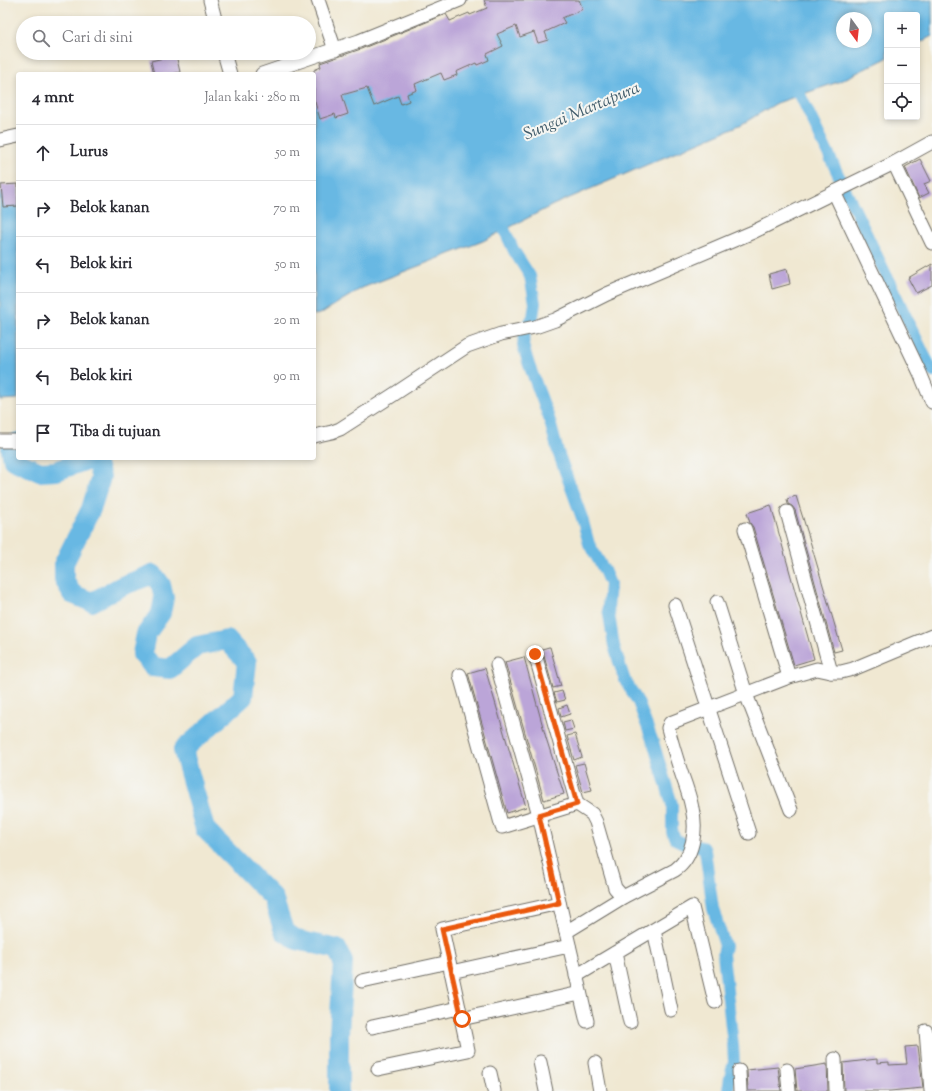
<!DOCTYPE html>
<html lang="id">
<meta charset="utf-8">
<style>
:root{--surface:#fff;--page:#f2f2f3;--text:#2b2b33;--muted:#7c7c81;--line:#e1e1e2}
body{margin:0;font-family:"Sorts Mill Goudy",serif;background:var(--page);color:var(--text)}
.controls{position:absolute;right:12px;top:12px;display:grid;overflow:hidden;border-radius:4px;box-shadow:0 2px 6px #0003}
.controls button{width:36px;height:36px;display:grid;place-items:center;padding:0;border:0;border-bottom:1px solid var(--line);background:var(--surface);color:var(--text);font:20px sans-serif}
.compass{position:absolute;left:836px;top:12px;width:36px;height:36px;border-radius:50%;background:var(--surface);box-shadow:0 2px 6px #0003;rotate:165deg}
.stop{position:absolute;width:12px;height:12px;margin:-9px;border:3px solid #ea580c;border-radius:50%;background:#fff}
.stop.end{background:#ea580c;border-color:#fff;box-shadow:0 1px 4px #0008}
.list{margin:0;padding:0;list-style:none}
h2{display:flex;justify-content:space-between;align-items:center;height:52px;margin:0;padding:0 16px;font-size:17px}
h2 small{font-size:13px;font-weight:400;color:var(--muted)}
.list li{display:grid;grid-template-columns:26px 1fr auto;gap:12px;align-items:center;box-sizing:border-box;height:56px;padding:0 16px;border-top:1px solid var(--line)}
.list b{display:block;font-size:15px;white-space:nowrap}
.list em{font-size:13px;font-style:normal;color:var(--muted)}
.icon{flex:none;width:22px;height:22px;fill:none;stroke:currentColor;stroke-width:2;stroke-linecap:round;stroke-linejoin:round}
.map{position:relative;flex:none;width:932px;height:1091px;overflow:hidden}
.search{position:absolute;background:var(--surface);box-shadow:0 2px 6px #0003;left:16px;top:16px;width:300px;height:44px;display:flex;align-items:center;gap:10px;box-sizing:border-box;padding:0 14px;border-radius:22px;color:var(--muted);font-size:15px}
.panel{position:absolute;background:var(--surface);box-shadow:0 2px 6px #0003;left:16px;top:72px;width:300px;height:388px;border-radius:4px}
.map>svg:first-child{display:block}
.water{fill:#68b8e3;stroke:#4a7287;fill-rule:evenodd}
.lines{fill:none;stroke-linecap:round;stroke-linejoin:round}
.canal{stroke:#68b8e3;stroke-width:12}
.river{stroke:#68b8e3;stroke-width:20}
.building{fill:#bba5d8}
.minor-casing{stroke:#706d65;stroke-width:15}
.minor{stroke:#fff;stroke-width:13}
.route{stroke:#ea580c;stroke-width:5}
.labels{text-anchor:middle;stroke-width:4;stroke-linejoin:round;paint-order:stroke}
.water-label{font-size:17px;font-style:italic;fill:#405c6b;stroke:#f6f6f2}
</style>
<div class="map">
<svg width="932" height="1091" viewBox="0 0 932 1091">
<rect width="100%" height="100%" fill="#f6f6f2"/>
<filter id="ink" filterUnits="userSpaceOnUse"><feTurbulence type="fractalNoise" baseFrequency=".025" numOctaves="2"/><feDisplacementMap in="SourceGraphic" scale="8" xChannelSelector="R" yChannelSelector="G"/><feConvolveMatrix kernelMatrix="1 2 1 2 8 2 1 2 1" color-interpolation-filters="sRGB"/></filter>
<filter id="wash" filterUnits="userSpaceOnUse"><feTurbulence type="fractalNoise" baseFrequency=".012" numOctaves="4" result="noise"/><feDisplacementMap in="SourceGraphic" scale="16" xChannelSelector="R" yChannelSelector="G"/><feGaussianBlur stdDeviation="0.9" result="paint"/><feColorMatrix in="noise" values="0 0 0 0 0 0 0 0 0 0 0 0 0 0 0 0 0 1.4 0 .05"/><feComposite in="paint" operator="in"/></filter>
<g filter="url(#wash)">
<rect width="100%" height="100%" fill="#f0e8d2"/>
<g class="water">
<path d="M 516,0 L 932,0 L 932,36 L 917,44 L 917,15 L 887,15 L 887,58 L 838,82 L 777,103 L 742,124 L 553,205 L 483,241 L 362,288 L 320,314 L 314,315 L 314,74 ZM 842,18 L 866,18 L 866,42 L 842,42 Z"/>
<path d="M 18,188 L 18,399 L 0,400 L 0,192 Z"/>
</g>
<g class="lines">
<g class="canal">
<path d="M 793,80 L 932,371"/>
<path d="M 498,216 L 514,251 L 530,276 L 535,303 L 533,317 L 525,331 L 523,345 L 529,365 L 549,418 L 558,452 L 582,518 L 589,544 L 603,568 L 610,584 L 608,608 L 614,646 L 624,678 L 638,702 L 653,742 L 672,804 L 672,832 L 675,839 L 683,843 L 702,847 L 705,850 L 713,909 L 725,946 L 723,954 L 733,1045 L 734,1062 L 730,1077 L 728,1091"/>
</g>
<path class="river" d="M 18,442 L 11,449 L 13,460 L 40,472 L 56,471 L 89,459 L 97,465 L 101,477 L 91,509 L 64,563 L 64,579 L 72,594 L 92,602 L 122,586 L 153,574 L 161,585 L 164,598 L 161,613 L 146,634 L 142,654 L 153,667 L 170,669 L 197,646 L 227,640 L 247,662 L 243,697 L 183,750 L 205,829 L 273,898 L 284,931 L 297,940 L 337,949 L 343,962 L 339,1034 L 339,1091"/>
</g>
<g id="blocks">
<g class="building">
<path d="M 484,0 L 579,0 L 583,9 L 562,18 L 565,23 L 545,32 L 548,40 L 538,43 L 534,32 L 520,37 L 516,26 L 497,34 L 503,46 L 487,54 L 489,60 L 477,65 L 476,63 L 456,72 L 457,75 L 444,80 L 441,73 L 415,84 L 417,90 L 407,94 L 409,101 L 401,104 L 398,96 L 374,106 L 367,88 L 342,95 L 348,114 L 336,118 L 335,114 L 320,119 L 314,99 L 314,70 L 321,67 L 320,63 L 361,49 L 446,14 L 450,21 L 469,13 L 470,15 L 487,8 Z"/>
<path d="M 176,55 L 180,72 L 172,74 L 154,74 L 151,61 Z"/>
<path d="M 920,159 L 931,181 L 924,184 L 929,193 L 919,198 L 905,167 Z"/>
<path d="M 18,184 L 18,206 L 3,207 L 1,185 Z"/>
<path d="M 932,264 L 932,285 L 916,293 L 908,278 Z"/>
<path d="M 787,269 L 790,284 L 772,289 L 769,274 Z"/>
<path d="M 796,496 L 808,534 L 842,650 L 834,652 L 795,510 L 792,506 L 788,504 L 787,499 Z"/>
<path d="M 771,505 L 814,659 L 794,665 L 753,527 L 750,523 L 747,513 Z"/>
<path d="M 549,647 L 550,647 L 561,686 L 553,688 L 542,649 Z"/>
<path d="M 524,657 L 546,738 L 564,794 L 544,800 L 505,662 Z"/>
<path d="M 485,668 L 526,807 L 507,813 L 468,673 Z"/>
<path d="M 562,691 L 565,700 L 557,702 L 554,693 Z"/>
<path d="M 567,705 L 570,714 L 561,717 L 559,708 Z"/>
<path d="M 571,720 L 574,729 L 565,731 L 563,722 Z"/>
<path d="M 575,734 L 582,757 L 574,760 L 567,736 Z"/>
<path d="M 584,763 L 592,790 L 583,792 L 575,765 Z"/>
<path d="M 918,1046 L 923,1088 L 890,1091 L 844,1091 L 843,1063 L 877,1059 L 877,1063 L 889,1062 L 889,1065 L 907,1064 L 905,1047 Z"/>
<path d="M 827,1064 L 828,1091 L 797,1091 L 795,1069 Z"/>
<path d="M 778,1067 L 781,1091 L 748,1091 L 747,1070 Z"/>
</g>
</g>
</g>
<g filter="url(#ink)">
<use href="#blocks" fill-opacity="0" stroke="#706d65" stroke-width="1"/>
<g class="lines">
<defs>
<g id="minor">
<path d="M 210,0 L 216,23"/>
<path d="M 318,0 L 335,50"/>
<path d="M 224,53 L 230,74"/>
<path d="M 262,74 L 359,41 L 460,0"/>
<path d="M 0,140 L 18,136"/>
<path d="M 894,163 L 932,243"/>
<path d="M 834,192 L 920,373 L 932,402"/>
<path d="M 314,436 L 332,432 L 340,429 L 393,395 L 467,346 L 501,334 L 535,327 L 555,320 L 607,294 L 753,232 L 894,163 L 932,142"/>
<path d="M 0,441 L 18,441"/>
<path d="M 787,512 L 831,672"/>
<path d="M 745,529 L 789,677"/>
<path d="M 717,602 L 746,694 L 791,810"/>
<path d="M 675,605 L 749,833"/>
<path d="M 535,654 L 577,804 L 592,814 L 596,822 L 615,888 L 623,897"/>
<path d="M 497,665 L 539,815 L 566,932"/>
<path d="M 460,675 L 502,827 L 577,804"/>
<path d="M 654,930 L 671,1010"/>
<path d="M 615,953 L 630,1022"/>
<path d="M 451,972 L 569,946"/>
<path d="M 576,976 L 692,907 L 715,1002"/>
<path d="M 362,981 L 449,962"/>
<path d="M 461,1019 L 580,993"/>
<path d="M 587,1021 L 566,932 L 623,897 L 675,870 C 694,857 697,829 692,808 C 690,797 686,786 682,775 C 677,760 672,744 668,728 L 670,723 L 789,677 L 817,669 L 831,672 L 841,672 L 853,669 L 932,636"/>
<path d="M 372,1027 L 459,1008"/>
<path d="M 926,1031 L 931,1091"/>
<path d="M 835,1059 L 836,1091"/>
<path d="M 540,1062 L 546,1091"/>
<path d="M 595,1063 L 600,1091"/>
<path d="M 378,1069 L 468,1050 L 442,929 L 559,903"/>
<path d="M 787,1070 L 789,1091"/>
<path d="M 739,1071 L 740,1091"/>
<path d="M 490,1073 L 494,1091"/>
</g>
</defs>
<use href="#minor" class="minor-casing"/>
<use href="#minor" class="minor"/>
</g>
</g>
<g class="lines" filter="url(#ink)">
<path class="route" d="M 462,1019 L 442,929 L 559,903 L 539,815 L 577,804 L 535,654"/>
</g>
<g class="labels">
<g class="water-label">
<text transform="translate(581 110) rotate(-23)" y="6">Sungai Martapura</text>
</g>
</g>
</svg>
<div class="controls">
<button>+</button>
<button>−</button>
<button><svg class="icon" aria-label="locate" viewBox="0 0 24 24"><circle cx="12" cy="12" r="6"/><path d="M12 2v4M12 18v4M2 12h4M18 12h4"/></svg></button>
</div>
<svg class="compass" viewBox="-18 -18 36 36"><path d="M0-13l5 13h-10z" fill="#e53935"/><path d="M0 13l5-13h-10z" fill="#7c7c81"/></svg>
<div class="stop" style="left:462px;top:1019px"></div>
<div class="stop end" style="left:535px;top:654px"></div>
<div class="search"><svg class="icon" aria-label="search" viewBox="0 0 24 24"><circle cx="10" cy="10" r="6"/><path d="M15 15l6 6"/></svg>Cari di sini</div>
<section class="panel">
<h2>4 mnt<small>Jalan kaki · 280 m</small></h2>
<ul class="list">
<li><svg class="icon" aria-label="ahead" viewBox="0 0 24 24"><path d="M12 20V5M6 11l6-6 6 6"/></svg><div><b>Lurus</b></div><em>50 m</em></li>
<li><svg class="icon" aria-label="right" viewBox="0 0 24 24"><path d="M7 20v-9h11M14 6l5 5-5 5"/></svg><div><b>Belok kanan</b></div><em>70 m</em></li>
<li><svg class="icon" aria-label="left" viewBox="0 0 24 24"><path d="M17 20v-9H6M10 6l-5 5 5 5"/></svg><div><b>Belok kiri</b></div><em>50 m</em></li>
<li><svg class="icon" aria-label="right" viewBox="0 0 24 24"><path d="M7 20v-9h11M14 6l5 5-5 5"/></svg><div><b>Belok kanan</b></div><em>20 m</em></li>
<li><svg class="icon" aria-label="left" viewBox="0 0 24 24"><path d="M17 20v-9H6M10 6l-5 5 5 5"/></svg><div><b>Belok kiri</b></div><em>90 m</em></li>
<li><svg class="icon" aria-label="arrive" viewBox="0 0 24 24"><path d="M6 21V4h12l-3 4 3 4H6"/></svg><div><b>Tiba di tujuan</b></div></li>
</ul>
</section>
</div>
